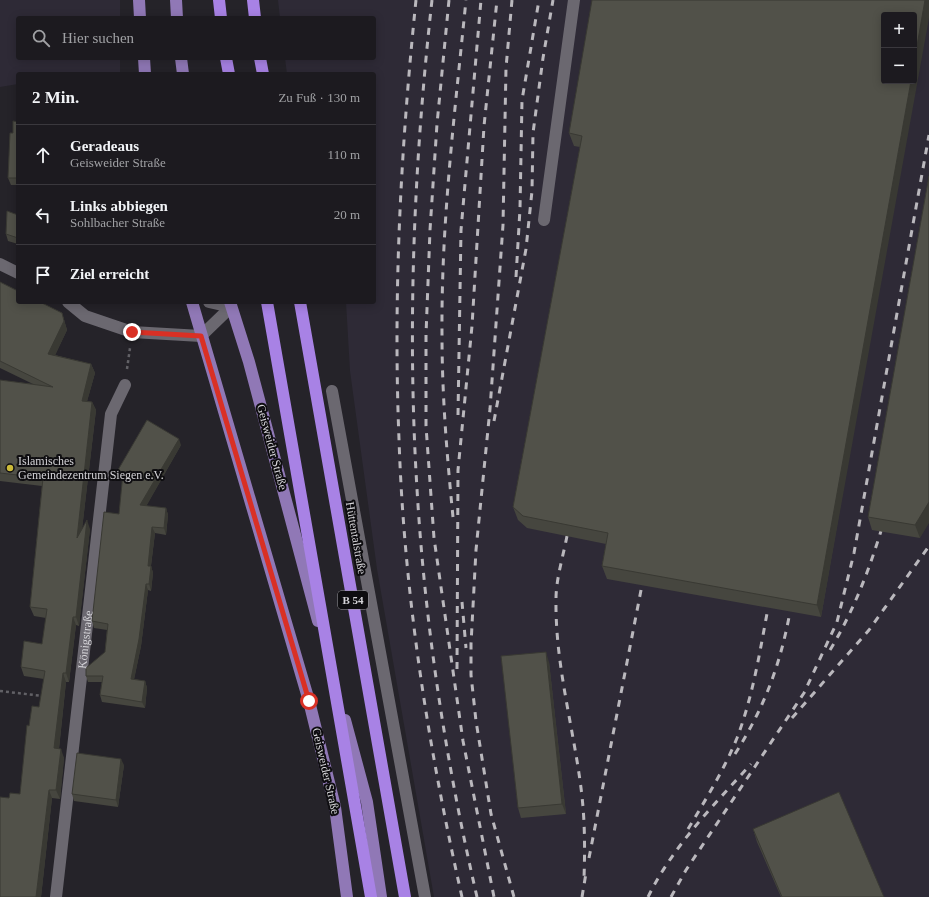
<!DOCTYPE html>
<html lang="de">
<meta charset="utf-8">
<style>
:root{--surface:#1c1a1f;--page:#252328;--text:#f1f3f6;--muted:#a0a1a4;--line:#3a383d}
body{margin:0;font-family:"Times New Roman",serif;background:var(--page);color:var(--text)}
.controls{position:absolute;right:12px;top:12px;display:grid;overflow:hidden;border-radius:4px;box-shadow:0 2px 10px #0003}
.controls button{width:36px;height:36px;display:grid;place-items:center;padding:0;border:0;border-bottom:1px solid var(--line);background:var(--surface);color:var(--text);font:20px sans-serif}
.stop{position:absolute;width:12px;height:12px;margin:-9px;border:3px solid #d93025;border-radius:50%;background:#fff}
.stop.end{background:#d93025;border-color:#fff;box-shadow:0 1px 4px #0008}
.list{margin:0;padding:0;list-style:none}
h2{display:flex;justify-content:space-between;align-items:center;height:52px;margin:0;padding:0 16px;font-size:17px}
h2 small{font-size:13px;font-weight:400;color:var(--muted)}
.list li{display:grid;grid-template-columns:26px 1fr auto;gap:12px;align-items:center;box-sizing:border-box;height:60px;padding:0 16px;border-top:1px solid var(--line)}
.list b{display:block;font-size:15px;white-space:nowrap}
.list p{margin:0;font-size:13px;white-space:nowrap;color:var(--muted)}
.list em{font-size:13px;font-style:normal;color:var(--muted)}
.icon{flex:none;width:22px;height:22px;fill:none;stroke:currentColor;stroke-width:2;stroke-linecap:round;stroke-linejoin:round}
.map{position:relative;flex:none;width:929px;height:897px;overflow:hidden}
.search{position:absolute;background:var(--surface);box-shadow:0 2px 10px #0003;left:16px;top:16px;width:360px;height:44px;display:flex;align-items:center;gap:10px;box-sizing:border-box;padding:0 14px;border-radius:4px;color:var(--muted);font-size:15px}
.panel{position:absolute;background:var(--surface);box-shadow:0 2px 10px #0003;left:16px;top:72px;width:360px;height:232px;border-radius:4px}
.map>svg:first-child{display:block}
.built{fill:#2e2a36;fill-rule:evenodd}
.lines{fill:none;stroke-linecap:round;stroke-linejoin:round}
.path{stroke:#626166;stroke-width:2.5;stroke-dasharray:3 3;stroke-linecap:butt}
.minor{stroke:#6b6870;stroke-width:12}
.major{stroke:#9078b6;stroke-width:12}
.highway{stroke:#a882e5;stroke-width:12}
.rail{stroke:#bab8bd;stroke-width:3;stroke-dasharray:7 7;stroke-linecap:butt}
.wall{fill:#46463f}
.shaded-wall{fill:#393933}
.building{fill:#515149;stroke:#393933}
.route{stroke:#d93025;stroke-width:5}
.poi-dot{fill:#cbba39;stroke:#0e0d10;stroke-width:1.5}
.labels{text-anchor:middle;stroke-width:4;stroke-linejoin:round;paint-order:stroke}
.shield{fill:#0e0d10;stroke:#99989c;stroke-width:1}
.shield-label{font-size:11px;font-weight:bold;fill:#d5d4d8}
.street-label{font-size:12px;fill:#d5d4d8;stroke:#0e0d10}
.poi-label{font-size:12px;fill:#d5d4d8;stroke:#0e0d10;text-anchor:start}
</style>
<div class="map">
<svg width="929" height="897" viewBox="0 0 929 897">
<rect width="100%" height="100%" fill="#252329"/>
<g class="built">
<path d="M 0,0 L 120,0 L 120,18 L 18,18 L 18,58 L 120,58 L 120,74 L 18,74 L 18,84 L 0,87 Z"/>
<path d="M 278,0 L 929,0 L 929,897 L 434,897 L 377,569 L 350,371 L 346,302 L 374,302 L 374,74 L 287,74 L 285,58 L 374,58 L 374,18 L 280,18 ZM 884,15 L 914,15 L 914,81 L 884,81 Z"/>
</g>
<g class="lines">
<g class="path">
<path d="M 127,369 L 130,348"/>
<path d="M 0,691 L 43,696"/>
</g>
<g class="minor">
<path d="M 544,220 L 574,0"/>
<path d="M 0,264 L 18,273"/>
<path d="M 68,302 L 85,316 L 132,332 L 201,336 L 231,307"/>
<path d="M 209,302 L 231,307"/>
<path d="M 332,391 L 425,897"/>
<path id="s1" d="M 56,897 L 111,414 L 125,385"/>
</g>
<g class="major">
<path d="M 139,0 L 140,18"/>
<path d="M 176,0 L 177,18"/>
<path d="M 144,58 L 145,74"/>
<path d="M 181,58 L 183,74"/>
<path d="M 192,302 L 309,701 L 335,807 L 347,897"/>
<path d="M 230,302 L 249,362 L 318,621"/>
<path d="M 345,720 L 367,802 L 381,897"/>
</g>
<g class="highway">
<path d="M 219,0 L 221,18"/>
<path d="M 253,0 L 255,18"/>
<path d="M 226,58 L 229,74"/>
<path d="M 260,58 L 263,74"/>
<path d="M 267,302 L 371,897"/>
<path d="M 300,302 L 405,897"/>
</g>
<g class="rail">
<path d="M 416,0 C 401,146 393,293 399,439 C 404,593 428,747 462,897"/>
<path d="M 432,0 C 414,162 407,326 417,489 C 425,626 446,763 477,897"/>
<path d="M 449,0 L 437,124 L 430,230 L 426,335 L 426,426 L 434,538 L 463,741 L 494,897"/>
<path d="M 512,0 L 506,68 L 503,225 L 490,409 L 476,550 L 471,644 L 471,675 L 476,721 L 491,814 L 514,897"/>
<path d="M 516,277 L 520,209 L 522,100 L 539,0"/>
<path d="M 458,415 L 461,230 L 481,0"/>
<path d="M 494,421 L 526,249 L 532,191 L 533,133 L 543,58 L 553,0"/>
<path d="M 453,517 C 447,456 442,396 442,335 C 441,223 455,111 466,0"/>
<path d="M 567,536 C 563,557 556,579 556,599 C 555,664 573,725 581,788 C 585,819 585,848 584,879"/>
<path d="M 462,602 L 466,648"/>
<path d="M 830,650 C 853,612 868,573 881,531"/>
<path d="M 457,669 L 458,470 L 472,326 L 484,126 L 497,0"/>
<path d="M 792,718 L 869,630 L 929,546"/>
<path d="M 735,754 C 764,708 780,666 790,612"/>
<path d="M 688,829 C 706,799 724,770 737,738 C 753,696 760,651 768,608"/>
<path d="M 589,858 L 642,585"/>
<path d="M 582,897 L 586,873"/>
<path d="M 648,897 C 673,846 713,806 751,764"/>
<path d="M 671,897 L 686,870 L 804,693 L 837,622 L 854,553 L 929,135"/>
</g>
</g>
<g class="wall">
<path d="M 929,0 L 821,617 L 607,579 L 602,566 L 606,544 L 527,528 L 518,520 L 513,507 L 580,147 L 574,146 L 569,133 Z"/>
<path d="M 18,122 L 18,185 L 11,185 L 8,178 L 13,133 Z"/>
<path d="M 929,176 L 920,538 L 872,530 L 868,517 Z"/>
<path d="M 18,215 L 18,244 L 8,241 L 6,234 Z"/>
<path d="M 0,282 L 62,313 L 67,330 L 55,355 L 91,364 L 95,373 L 87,401 L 92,402 L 96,410 L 82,529 L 90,529 L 79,626 L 76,625 L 69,682 L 66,682 L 59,749 L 64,758 L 60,799 L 52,798 L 41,897 L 0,897 L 9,798 L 20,794 L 29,726 L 39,707 L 44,679 L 24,676 L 21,667 L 42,644 L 46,618 L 34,616 L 30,607 L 42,486 L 0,481 L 0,380 L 33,384 L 0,368 Z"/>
<path d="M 181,445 L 146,506 L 166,508 L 168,515 L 166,535 L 155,533 L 151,566 L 153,573 L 151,591 L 148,590 L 141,646 L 134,679 L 145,681 L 147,688 L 145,708 L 102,702 L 100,695 L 102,682 L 88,682 L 86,676 L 105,652 L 107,630 L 94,628 L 92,621 L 119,514 L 123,478 L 121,477 L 118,470 Z"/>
<path d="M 549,662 L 566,814 L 521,818 L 518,808 Z"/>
<path d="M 124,765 L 118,807 L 74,801 L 72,794 Z"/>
<path d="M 753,829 L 884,897 L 781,897 L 757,842 Z"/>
</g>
<g class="shaded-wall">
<path d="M 925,0 L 929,0 L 929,18 L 821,617 L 817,605 L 911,81 L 914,81 L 914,63 Z"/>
<path d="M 62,313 L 67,330 L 52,362 L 48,354 Z"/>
<path d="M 91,364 L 95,373 L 85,409 L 82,401 Z"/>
<path d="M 92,402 L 96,410 L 80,547 L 77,538 Z"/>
<path d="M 179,439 L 181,445 L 143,512 L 140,505 Z"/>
<path d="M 929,502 L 929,523 L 920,538 L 915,525 Z"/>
<path d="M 166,508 L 168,515 L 166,535 L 164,528 Z"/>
<path d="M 87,520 L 90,529 L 79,626 L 76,617 Z"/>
<path d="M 152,527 L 155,533 L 150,573 L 148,566 Z"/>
<path d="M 151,566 L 153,573 L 151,591 L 149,584 Z"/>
<path d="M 146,584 L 148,590 L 141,646 L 133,685 L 131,679 Z"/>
<path d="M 73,617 L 76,625 L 69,682 L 66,673 Z"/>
<path d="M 546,652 L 549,662 L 566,814 L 562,804 Z"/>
<path d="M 63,673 L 66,682 L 58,757 L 54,748 Z"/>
<path d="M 145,681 L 147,688 L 145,708 L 142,702 Z"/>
<path d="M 61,749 L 64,758 L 60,799 L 56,790 Z"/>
<path d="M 121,759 L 124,765 L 118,807 L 116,800 Z"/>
<path d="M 49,790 L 52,798 L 41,897 L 36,897 Z"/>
</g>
<g class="building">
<path d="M 592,0 L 925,0 L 914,63 L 914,15 L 884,15 L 884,81 L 911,81 L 817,605 L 602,566 L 608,533 L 523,516 L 513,507 L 582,136 L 569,133 Z"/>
<path d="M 13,121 L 18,122 L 18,178 L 8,178 L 10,133 L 13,133 Z"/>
<path d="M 929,176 L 929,502 L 915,525 L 868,517 Z"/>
<path d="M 7,211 L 18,215 L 18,238 L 6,234 Z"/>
<path d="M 0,282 L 18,291 L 18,302 L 40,302 L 62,313 L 64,321 L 48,354 L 91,364 L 82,401 L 92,402 L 77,538 L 87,520 L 76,617 L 73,617 L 66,673 L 63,673 L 54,748 L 61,749 L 56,790 L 49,790 L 36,897 L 0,897 L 0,797 L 9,798 L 10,793 L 20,794 L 27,725 L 29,726 L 32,706 L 39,707 L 45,671 L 21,667 L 24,641 L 42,644 L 47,609 L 30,607 L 43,478 L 0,473 L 0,380 L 53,387 L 0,361 Z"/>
<path d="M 147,420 L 179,439 L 140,505 L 166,508 L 164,528 L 152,527 L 148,566 L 151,566 L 149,584 L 146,584 L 139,639 L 131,679 L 145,681 L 142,702 L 100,695 L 103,676 L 86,676 L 86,668 L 105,652 L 108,624 L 92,621 L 104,512 L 119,514 L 123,473 L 118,470 Z"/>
<path d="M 546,652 L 562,804 L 518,808 L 501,656 Z"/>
<path d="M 77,753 L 121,759 L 116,800 L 72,794 Z"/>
<path d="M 839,792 L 884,897 L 782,897 L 753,829 Z"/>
</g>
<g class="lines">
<path class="route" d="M 132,332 L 201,336 L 309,701"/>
</g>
<circle class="poi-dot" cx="10" cy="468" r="4"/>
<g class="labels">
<rect class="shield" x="338" y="591" width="30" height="18" rx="3"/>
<g class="shield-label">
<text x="353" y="604">B 54</text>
</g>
<g class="street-label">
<text transform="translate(272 447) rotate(75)" y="4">Geisweider Straße</text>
<text transform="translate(356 538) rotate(80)" y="4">Hüttentalstraße</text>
<text dy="4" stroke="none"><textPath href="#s1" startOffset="259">Königstraße</textPath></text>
<text transform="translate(326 771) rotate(77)" y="4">Geisweider Straße</text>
</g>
<g class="poi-label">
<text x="18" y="465">Islamisches<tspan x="18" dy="14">Gemeindezentrum Siegen e.V.</tspan></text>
</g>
</g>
</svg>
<div class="controls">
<button>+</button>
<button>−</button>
</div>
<div class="stop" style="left:309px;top:701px"></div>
<div class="stop end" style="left:132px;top:332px"></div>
<div class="search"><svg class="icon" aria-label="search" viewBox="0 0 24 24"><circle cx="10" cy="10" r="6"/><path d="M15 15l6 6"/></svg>Hier suchen</div>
<section class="panel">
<h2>2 Min.<small>Zu Fuß · 130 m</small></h2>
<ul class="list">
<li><svg class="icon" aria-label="ahead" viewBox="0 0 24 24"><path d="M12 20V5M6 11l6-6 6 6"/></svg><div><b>Geradeaus</b><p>Geisweider Straße</p></div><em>110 m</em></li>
<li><svg class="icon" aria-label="left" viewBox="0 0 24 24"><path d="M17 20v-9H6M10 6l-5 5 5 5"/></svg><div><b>Links abbiegen</b><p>Sohlbacher Straße</p></div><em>20 m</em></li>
<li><svg class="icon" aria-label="arrive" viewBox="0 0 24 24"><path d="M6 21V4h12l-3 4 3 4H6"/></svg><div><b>Ziel erreicht</b></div></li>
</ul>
</section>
</div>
